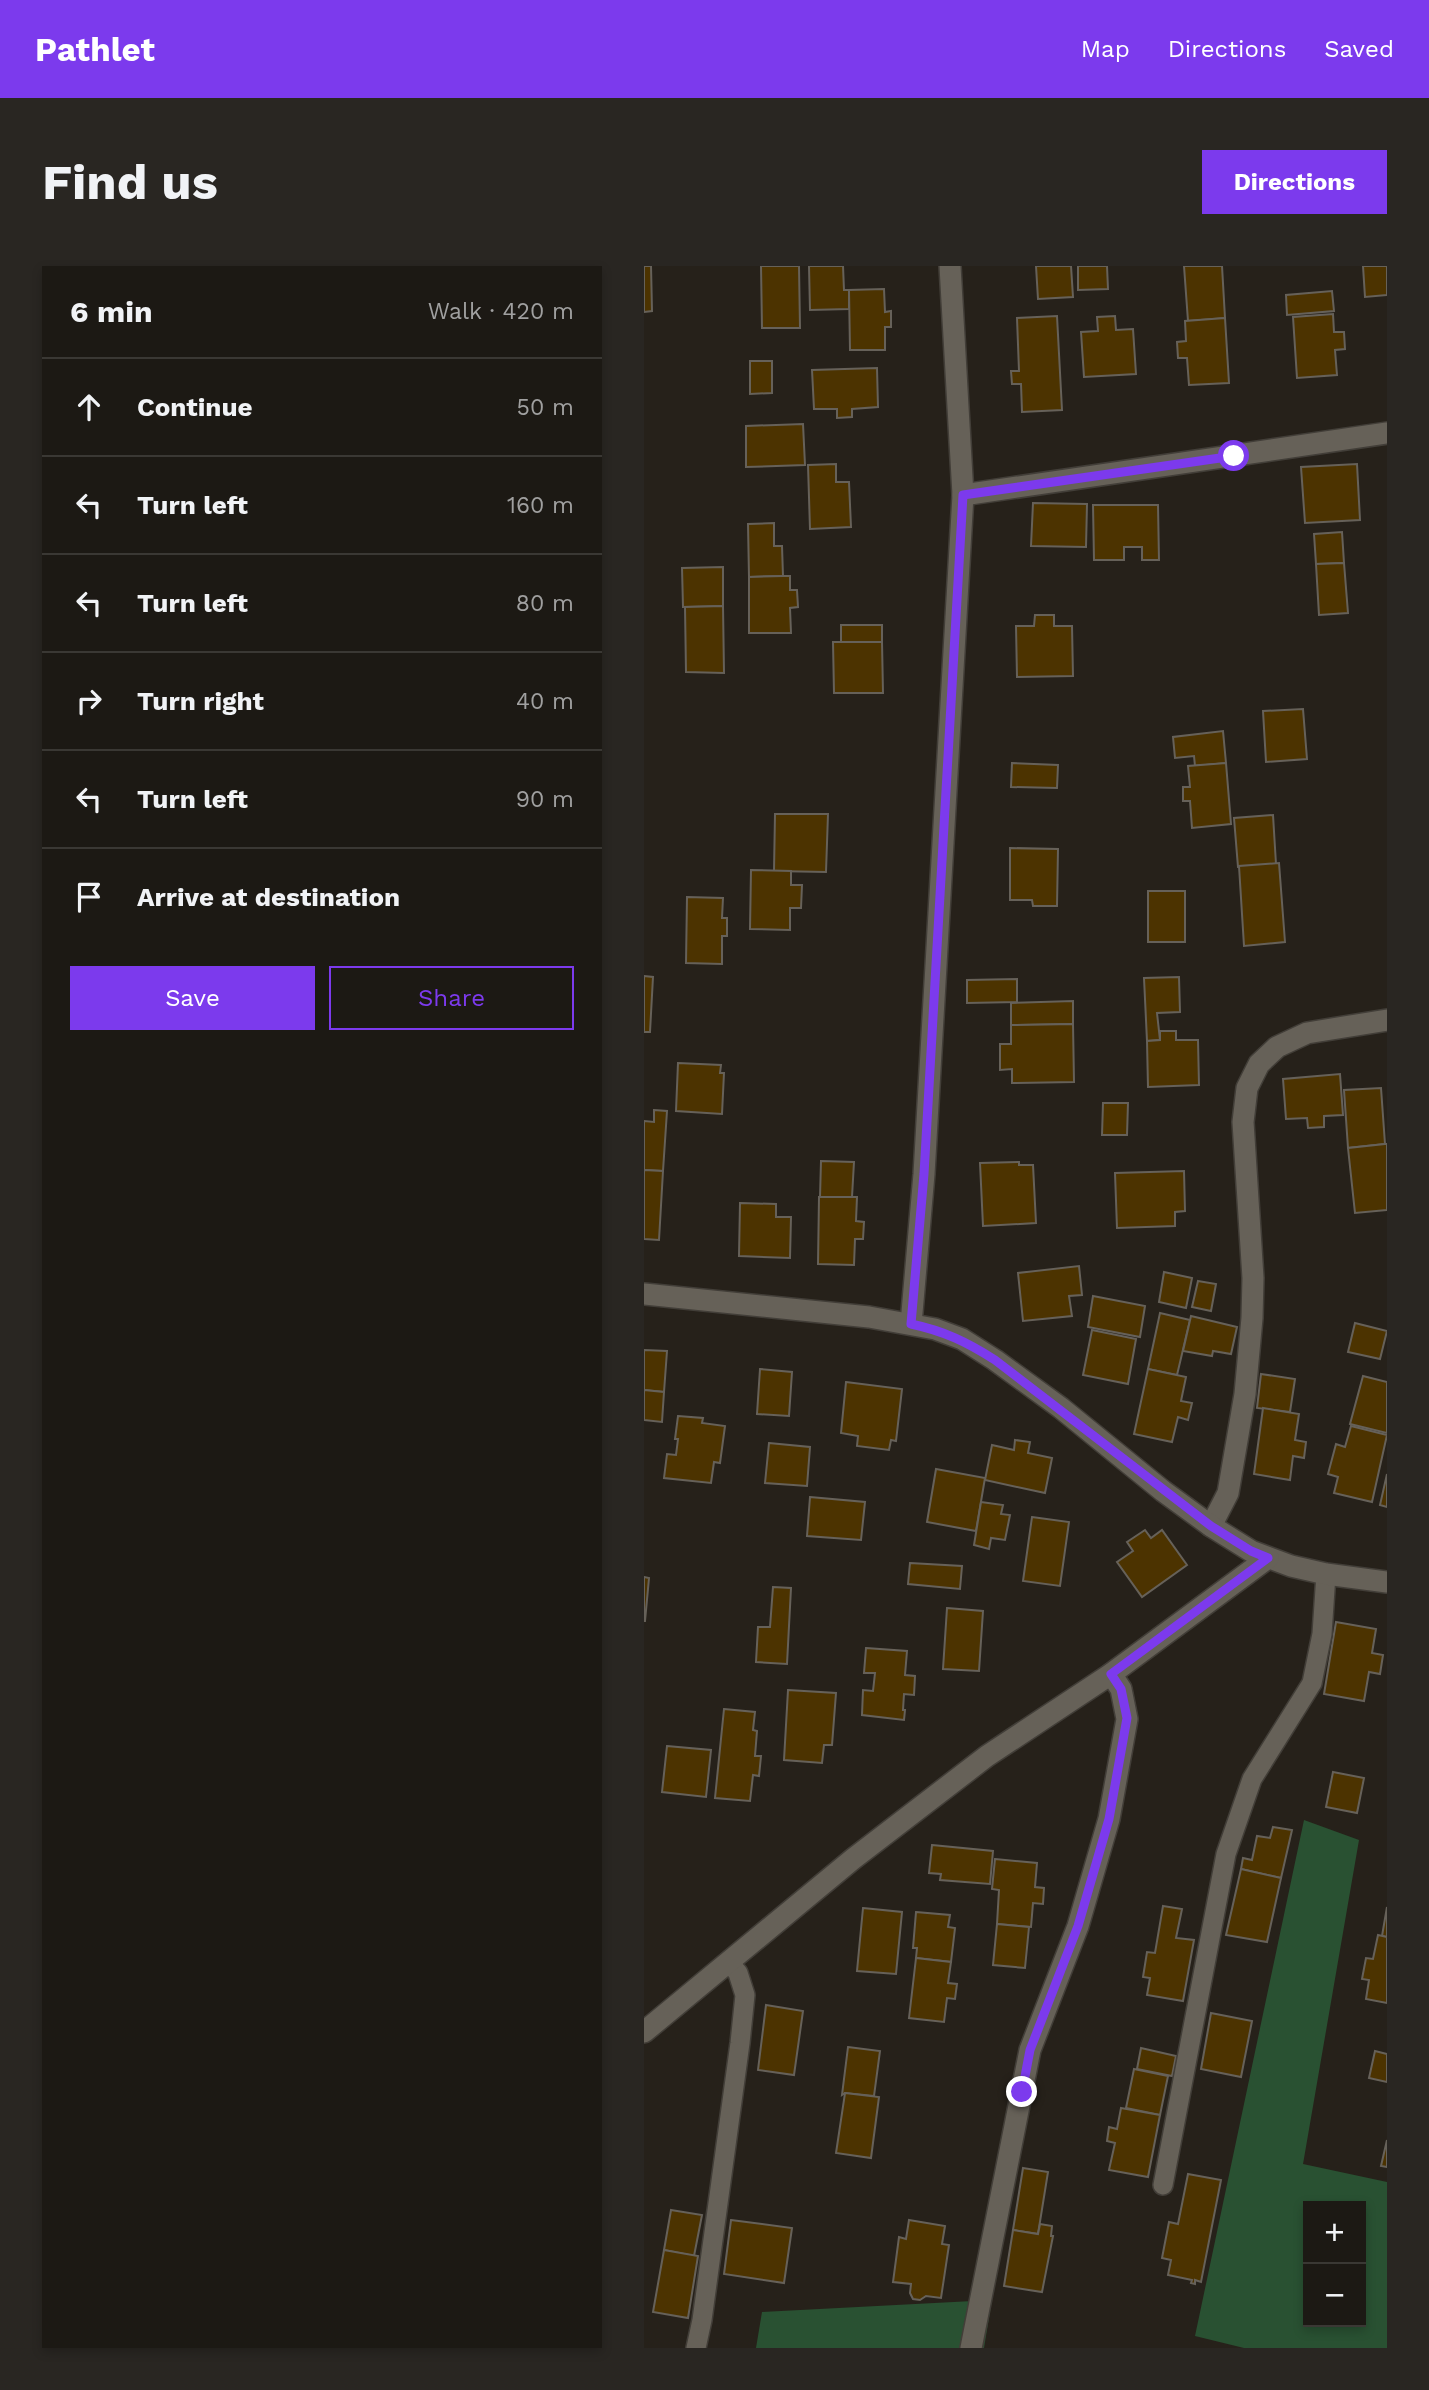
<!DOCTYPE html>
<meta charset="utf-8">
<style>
:root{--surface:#1c1914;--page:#292622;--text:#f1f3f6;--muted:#a0a0a0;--line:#3a3834;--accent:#7c3aed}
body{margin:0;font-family:"Work Sans",sans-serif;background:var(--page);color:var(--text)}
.controls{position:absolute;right:21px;bottom:21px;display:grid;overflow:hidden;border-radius:0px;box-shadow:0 4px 10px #0003}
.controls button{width:63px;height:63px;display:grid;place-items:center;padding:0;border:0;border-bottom:2px solid var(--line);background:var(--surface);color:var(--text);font:35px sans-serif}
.stop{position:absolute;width:21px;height:21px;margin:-16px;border:5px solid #7c3aed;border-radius:50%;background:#fff}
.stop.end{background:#7c3aed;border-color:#fff;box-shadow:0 2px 7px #0008}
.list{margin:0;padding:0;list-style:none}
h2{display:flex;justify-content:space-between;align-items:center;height:91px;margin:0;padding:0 28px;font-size:30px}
h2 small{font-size:23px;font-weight:400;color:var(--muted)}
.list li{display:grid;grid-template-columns:46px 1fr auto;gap:21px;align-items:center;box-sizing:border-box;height:98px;padding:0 28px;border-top:2px solid var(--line)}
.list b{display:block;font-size:26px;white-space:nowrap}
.list em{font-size:23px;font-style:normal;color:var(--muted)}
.actions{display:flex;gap:14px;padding:21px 28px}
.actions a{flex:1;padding:16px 0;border:2px solid var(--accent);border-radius:0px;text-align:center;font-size:24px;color:var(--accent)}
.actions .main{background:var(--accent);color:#fff}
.icon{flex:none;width:38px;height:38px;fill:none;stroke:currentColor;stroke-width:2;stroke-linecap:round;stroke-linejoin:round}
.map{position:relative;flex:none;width:743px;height:2082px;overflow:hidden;border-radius:0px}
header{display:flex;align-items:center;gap:42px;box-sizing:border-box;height:98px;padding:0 35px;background:var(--accent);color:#fff}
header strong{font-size:33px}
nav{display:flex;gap:38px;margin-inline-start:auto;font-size:24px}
.intro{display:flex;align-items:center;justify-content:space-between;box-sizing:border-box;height:168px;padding:0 42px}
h1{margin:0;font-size:49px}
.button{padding:18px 32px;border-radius:0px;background:var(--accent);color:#fff;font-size:24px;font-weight:700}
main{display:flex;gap:42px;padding:0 42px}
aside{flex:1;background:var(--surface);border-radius:0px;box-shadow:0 4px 10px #0003}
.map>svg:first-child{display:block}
.green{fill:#295132;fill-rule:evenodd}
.building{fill:#4c3300;stroke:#666159;stroke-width:2}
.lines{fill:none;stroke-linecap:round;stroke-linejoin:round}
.service-casing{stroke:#423e38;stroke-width:22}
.minor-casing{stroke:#423e38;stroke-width:24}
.tertiary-casing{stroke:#423e38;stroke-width:24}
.service{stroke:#666158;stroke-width:19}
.minor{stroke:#666158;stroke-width:21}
.tertiary{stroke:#666158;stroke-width:21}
.route{stroke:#7c3aed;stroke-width:9}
</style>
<header>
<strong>Pathlet</strong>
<nav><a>Map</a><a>Directions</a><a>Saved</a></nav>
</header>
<div class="intro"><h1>Find us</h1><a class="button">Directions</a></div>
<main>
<aside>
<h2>6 min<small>Walk · 420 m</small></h2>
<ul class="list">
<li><svg class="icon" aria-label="ahead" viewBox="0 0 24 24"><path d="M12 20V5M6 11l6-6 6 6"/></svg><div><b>Continue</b></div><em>50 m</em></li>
<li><svg class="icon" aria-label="left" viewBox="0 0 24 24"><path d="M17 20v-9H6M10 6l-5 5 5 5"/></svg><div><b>Turn left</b></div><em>160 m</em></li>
<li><svg class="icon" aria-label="left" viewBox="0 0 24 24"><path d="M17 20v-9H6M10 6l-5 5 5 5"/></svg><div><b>Turn left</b></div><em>80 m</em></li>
<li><svg class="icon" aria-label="right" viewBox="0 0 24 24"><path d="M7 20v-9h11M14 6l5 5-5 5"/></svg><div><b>Turn right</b></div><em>40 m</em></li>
<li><svg class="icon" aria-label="left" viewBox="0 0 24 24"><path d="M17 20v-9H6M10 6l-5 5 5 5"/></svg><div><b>Turn left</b></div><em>90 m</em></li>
<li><svg class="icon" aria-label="arrive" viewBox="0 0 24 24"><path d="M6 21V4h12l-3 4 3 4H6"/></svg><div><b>Arrive at destination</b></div></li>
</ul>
<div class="actions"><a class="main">Save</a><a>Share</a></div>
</aside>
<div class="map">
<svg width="743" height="2082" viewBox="0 0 743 2082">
<rect width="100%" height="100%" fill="#26211a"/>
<g class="green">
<path d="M 660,1554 L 715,1574 L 659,1898 L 743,1916 L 743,2082 L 600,2082 L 551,2070 ZM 717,1940 L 717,2056 L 664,2056 L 664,1940 Z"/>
<path d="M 348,2034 L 340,2082 L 112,2082 L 118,2046 Z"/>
</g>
<g class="building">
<path d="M 0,0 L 7,0 L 8,45 L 0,46 Z"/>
<path d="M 117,0 L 155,0 L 156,62 L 118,62 Z"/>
<path d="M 165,0 L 199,0 L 200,24 L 205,24 L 205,43 L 166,44 Z"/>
<path d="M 392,0 L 427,0 L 429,31 L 394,33 Z"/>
<path d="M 434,0 L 463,0 L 464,23 L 434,24 Z"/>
<path d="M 540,0 L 578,0 L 581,52 L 544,55 Z"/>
<path d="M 719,0 L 743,0 L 743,29 L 721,31 Z"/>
<path d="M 240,23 L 241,46 L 247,45 L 247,61 L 241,61 L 241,84 L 206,84 L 205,24 Z"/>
<path d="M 688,25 L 690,45 L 643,49 L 642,29 Z"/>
<path d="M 689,48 L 690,66 L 700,66 L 701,83 L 691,84 L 693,109 L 653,112 L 649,51 Z"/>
<path d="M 413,50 L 418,144 L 378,146 L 377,118 L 368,118 L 367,105 L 375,105 L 373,52 Z"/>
<path d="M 471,50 L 472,64 L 489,63 L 492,108 L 440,111 L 437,66 L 454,65 L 453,51 Z"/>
<path d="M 581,52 L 585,117 L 545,119 L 543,92 L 534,92 L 533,76 L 542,75 L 541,55 Z"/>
<path d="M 106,95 L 128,95 L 128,127 L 106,128 Z"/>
<path d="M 233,102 L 234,141 L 208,143 L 208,151 L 193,152 L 193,143 L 170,143 L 168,104 Z"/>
<path d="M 159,158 L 161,199 L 102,201 L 102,160 Z"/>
<path d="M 192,198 L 192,216 L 205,216 L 207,261 L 166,263 L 164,199 Z"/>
<path d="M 713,198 L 716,254 L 661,257 L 657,201 Z"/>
<path d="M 389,237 L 443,238 L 442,281 L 387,280 Z"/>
<path d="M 449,239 L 514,239 L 515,294 L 498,294 L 498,281 L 480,281 L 480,294 L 450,294 Z"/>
<path d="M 130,257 L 130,280 L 138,280 L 139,310 L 105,311 L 104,258 Z"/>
<path d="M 698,266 L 700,297 L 672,298 L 670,268 Z"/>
<path d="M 700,297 L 704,347 L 675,349 L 672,298 Z"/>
<path d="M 79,301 L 79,340 L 39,341 L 38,302 Z"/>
<path d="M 139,310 L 146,310 L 146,324 L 153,324 L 154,341 L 146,342 L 147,367 L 105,367 L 105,311 Z"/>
<path d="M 79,340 L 80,407 L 42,406 L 41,341 Z"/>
<path d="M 391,349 L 410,349 L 410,360 L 428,360 L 429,410 L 373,411 L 372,360 L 390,360 Z"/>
<rect x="197" y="359" width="41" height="17"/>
<path d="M 189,376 L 238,376 L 239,427 L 190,427 Z"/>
<path d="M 659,443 L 663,493 L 622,496 L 619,445 Z"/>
<path d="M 579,465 L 582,497 L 551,500 L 550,490 L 531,492 L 529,471 Z"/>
<path d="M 368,497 L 414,499 L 413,522 L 367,521 Z"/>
<path d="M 582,497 L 587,558 L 548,562 L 546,535 L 539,535 L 539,521 L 546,521 L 544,500 Z"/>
<path d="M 131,548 L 184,548 L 182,606 L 130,605 Z"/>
<path d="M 629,549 L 632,598 L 594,601 L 590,552 Z"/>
<path d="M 366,582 L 414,583 L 413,640 L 389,640 L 388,634 L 366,634 Z"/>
<path d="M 635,597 L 641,676 L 600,680 L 595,600 Z"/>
<path d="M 107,604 L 147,605 L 147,619 L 158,619 L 157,642 L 146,642 L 146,664 L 106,663 Z"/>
<rect x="504" y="625" width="37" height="51"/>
<path d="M 43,631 L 79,632 L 78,652 L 83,652 L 83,670 L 78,670 L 78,698 L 42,697 Z"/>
<path d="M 0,710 L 9,711 L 6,766 L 0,766 Z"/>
<path d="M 535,711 L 536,746 L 513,747 L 516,774 L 503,775 L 500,712 Z"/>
<path d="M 373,713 L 373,736 L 323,737 L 323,714 Z"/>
<path d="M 429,735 L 429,758 L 367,759 L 367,737 Z"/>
<path d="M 429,758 L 430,816 L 368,817 L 368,803 L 356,804 L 356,778 L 367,778 L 367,759 Z"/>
<path d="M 516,765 L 532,765 L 532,774 L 554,774 L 555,819 L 504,821 L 503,775 L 516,774 Z"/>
<path d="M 34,797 L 77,799 L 76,807 L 80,807 L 78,848 L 32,845 Z"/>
<path d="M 696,808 L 699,849 L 680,850 L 680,861 L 664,862 L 663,852 L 642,853 L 639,813 Z"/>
<path d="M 737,822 L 741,878 L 704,882 L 700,824 Z"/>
<path d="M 459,837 L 484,837 L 483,869 L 458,869 Z"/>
<path d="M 10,844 L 23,845 L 19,905 L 0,904 L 0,855 L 10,856 Z"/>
<path d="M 741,878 L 743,878 L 743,944 L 711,947 L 704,882 Z"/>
<path d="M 177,895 L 210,896 L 208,931 L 176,931 Z"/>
<path d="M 375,896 L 375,899 L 389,899 L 392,957 L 339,960 L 336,897 Z"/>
<path d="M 0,904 L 19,905 L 15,974 L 0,973 Z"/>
<path d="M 540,905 L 541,945 L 531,946 L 531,960 L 473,962 L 471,907 Z"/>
<path d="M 175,931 L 213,931 L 212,955 L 220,956 L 219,973 L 211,973 L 210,999 L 174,998 Z"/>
<path d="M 96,937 L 132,938 L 132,951 L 147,951 L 146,992 L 95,990 Z"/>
<path d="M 435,1000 L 438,1029 L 425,1030 L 428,1050 L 379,1055 L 374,1007 Z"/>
<path d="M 520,1006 L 548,1012 L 542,1042 L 515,1036 Z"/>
<path d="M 554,1015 L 572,1018 L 567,1045 L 548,1041 Z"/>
<path d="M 449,1030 L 501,1040 L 496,1071 L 444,1061 Z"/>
<path d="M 516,1047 L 546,1054 L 533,1109 L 504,1103 Z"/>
<path d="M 547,1050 L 593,1061 L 587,1088 L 569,1085 L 568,1090 L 539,1085 Z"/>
<path d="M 711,1057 L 743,1065 L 736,1093 L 704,1086 Z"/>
<path d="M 448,1064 L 492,1073 L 484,1118 L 439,1109 Z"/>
<path d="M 0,1084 L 23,1085 L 20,1126 L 0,1124 Z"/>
<path d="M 116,1103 L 148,1106 L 145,1150 L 113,1148 Z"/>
<path d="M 504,1103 L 542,1111 L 537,1135 L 548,1137 L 544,1154 L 534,1151 L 528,1176 L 490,1168 Z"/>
<path d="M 617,1108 L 651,1113 L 646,1146 L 613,1142 Z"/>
<path d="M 719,1110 L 743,1116 L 743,1167 L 706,1158 Z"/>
<path d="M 202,1116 L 258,1123 L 252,1175 L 247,1174 L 245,1184 L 213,1180 L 214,1170 L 197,1167 Z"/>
<path d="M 0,1124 L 20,1126 L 18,1156 L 0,1154 Z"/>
<path d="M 619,1142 L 655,1148 L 651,1174 L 662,1176 L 660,1192 L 649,1190 L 646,1214 L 610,1208 Z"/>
<path d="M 34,1150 L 59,1152 L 58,1157 L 81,1160 L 76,1197 L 70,1196 L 67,1217 L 20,1212 L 23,1188 L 32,1189 L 34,1173 L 31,1173 Z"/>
<path d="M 707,1160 L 743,1169 L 728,1236 L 690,1227 L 694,1211 L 684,1208 L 692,1178 L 701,1181 Z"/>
<path d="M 371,1174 L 386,1176 L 384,1187 L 408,1192 L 401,1227 L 341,1214 L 348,1179 L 370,1184 Z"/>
<path d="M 125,1177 L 166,1181 L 163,1220 L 121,1217 Z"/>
<path d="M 292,1203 L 341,1212 L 332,1265 L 283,1256 Z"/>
<path d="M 743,1208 L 743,1241 L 736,1239 Z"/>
<path d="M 166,1231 L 221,1236 L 217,1274 L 163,1270 Z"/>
<path d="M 337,1236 L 359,1239 L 357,1248 L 366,1249 L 361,1274 L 347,1272 L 345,1283 L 330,1279 Z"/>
<path d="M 388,1251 L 425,1256 L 416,1320 L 379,1315 Z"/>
<path d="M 501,1264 L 507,1272 L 518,1264 L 543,1299 L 498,1331 L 473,1296 L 489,1285 L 483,1276 Z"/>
<path d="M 266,1297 L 318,1300 L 316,1323 L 264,1318 Z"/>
<path d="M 0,1311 L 5,1312 L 1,1355 L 0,1355 Z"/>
<path d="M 129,1321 L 147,1322 L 143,1398 L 112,1396 L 114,1361 L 126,1361 Z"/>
<path d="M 303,1342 L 339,1345 L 335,1405 L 299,1403 Z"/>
<path d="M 692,1356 L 732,1363 L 728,1387 L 739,1389 L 736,1408 L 725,1406 L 720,1435 L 680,1428 Z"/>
<path d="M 222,1382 L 263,1385 L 261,1409 L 271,1410 L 270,1429 L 260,1428 L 259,1444 L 261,1444 L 260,1454 L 218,1449 L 219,1424 L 229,1425 L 231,1407 L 220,1407 Z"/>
<path d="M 144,1424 L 192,1427 L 188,1479 L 180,1479 L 178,1497 L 140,1494 Z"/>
<path d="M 80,1443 L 111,1446 L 109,1464 L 113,1465 L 111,1490 L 117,1490 L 115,1510 L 109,1509 L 106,1535 L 71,1532 Z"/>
<path d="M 23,1480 L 67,1484 L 62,1531 L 18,1526 Z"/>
<path d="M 689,1506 L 720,1512 L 713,1547 L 682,1541 Z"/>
<path d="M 629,1561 L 648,1564 L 637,1612 L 597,1603 L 599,1592 L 608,1594 L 613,1570 L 626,1572 Z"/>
<path d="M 288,1579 L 349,1585 L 346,1618 L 296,1614 L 297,1608 L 285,1607 Z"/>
<path d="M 351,1593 L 393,1597 L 391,1621 L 400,1622 L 399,1638 L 389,1637 L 387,1661 L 353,1658 L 355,1624 L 348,1623 Z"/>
<path d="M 597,1603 L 637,1612 L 623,1676 L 582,1669 Z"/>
<path d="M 519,1640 L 538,1643 L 532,1672 L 550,1674 L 539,1735 L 503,1729 L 506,1712 L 499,1711 L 503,1686 L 511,1687 Z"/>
<path d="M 743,1641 L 743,1671 L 738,1670 Z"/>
<path d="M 219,1642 L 258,1646 L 252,1708 L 213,1705 Z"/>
<path d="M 272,1646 L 306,1649 L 304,1661 L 311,1662 L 307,1696 L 272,1692 L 273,1682 L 269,1682 Z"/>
<path d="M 353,1658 L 385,1661 L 381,1702 L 349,1699 Z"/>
<path d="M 734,1669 L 743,1671 L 743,1737 L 722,1733 L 725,1714 L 718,1713 L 722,1692 L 729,1693 Z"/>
<path d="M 272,1692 L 307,1696 L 304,1717 L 313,1718 L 311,1733 L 303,1732 L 300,1756 L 265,1752 Z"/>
<path d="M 122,1739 L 159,1745 L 150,1809 L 114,1804 Z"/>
<path d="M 567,1747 L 608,1755 L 597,1811 L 557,1803 Z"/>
<path d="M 204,1781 L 236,1785 L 230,1830 L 201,1827 L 198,1829 Z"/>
<path d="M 497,1782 L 532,1790 L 528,1810 L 493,1803 Z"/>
<path d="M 731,1785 L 743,1788 L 743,1816 L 725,1812 Z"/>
<path d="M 490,1803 L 524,1810 L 516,1849 L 482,1842 Z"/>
<path d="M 201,1827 L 235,1831 L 227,1892 L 192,1887 Z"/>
<path d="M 477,1842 L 516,1849 L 504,1911 L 465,1904 L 471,1877 L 463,1875 L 465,1861 L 473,1863 Z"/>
<path d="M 743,1874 L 743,1901 L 737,1900 Z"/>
<path d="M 379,1902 L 404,1906 L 394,1968 L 369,1964 Z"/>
<path d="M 544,1908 L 577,1914 L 557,2016 L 551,2014 L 551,2018 L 547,2017 L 548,2014 L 524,2009 L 527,1994 L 518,1992 L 525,1956 L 534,1958 Z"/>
<path d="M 27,1944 L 58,1949 L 50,1990 L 20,1984 Z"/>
<path d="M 87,1954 L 148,1962 L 140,2017 L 80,2008 Z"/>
<path d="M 265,1954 L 301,1960 L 298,1978 L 305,1979 L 297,2032 L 282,2030 L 276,2034 L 269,2033 L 266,2027 L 267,2018 L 249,2016 L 255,1971 L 262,1973 Z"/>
<path d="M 396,1958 L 408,1960 L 407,1970 L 409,1970 L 398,2026 L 360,2020 L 369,1964 L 394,1968 Z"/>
<path d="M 20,1984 L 54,1990 L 44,2052 L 9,2046 Z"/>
</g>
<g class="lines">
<defs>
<g id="service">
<path d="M 519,1919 L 582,1588 L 608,1513 L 668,1417 L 678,1368 L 682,1308"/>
<path d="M 52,2082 L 58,2054 L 96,1777 L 101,1729 L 94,1707 L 85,1696"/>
</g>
<g id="minor">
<path d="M 319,229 L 743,167"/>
<path d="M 267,1058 L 280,908 L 319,229 L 306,0"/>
<path d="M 567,1260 L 584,1227 L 601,1128 L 608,1052 L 609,1012 L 599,856 L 603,822 L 615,798 L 633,781 L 663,767 L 743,754"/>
<path d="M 327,2082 L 386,1784 L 434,1660 L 465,1553 L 483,1453 L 477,1423 L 467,1408"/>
</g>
<g id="tertiary">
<path d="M 0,1028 L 225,1051 L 291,1063 L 318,1073 L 351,1094 L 417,1142 L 519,1225 L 567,1260 L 607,1285 L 647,1300 L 682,1308 L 743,1316"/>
<path d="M 0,1766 L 209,1593 L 343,1490 L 467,1408 L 624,1292"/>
</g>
</defs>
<use href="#service" class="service-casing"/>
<use href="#minor" class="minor-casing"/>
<use href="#tertiary" class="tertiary-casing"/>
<use href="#service" class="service"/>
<use href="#minor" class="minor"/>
<use href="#tertiary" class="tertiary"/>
</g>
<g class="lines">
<path class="route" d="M 378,1826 L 386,1784 L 434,1660 L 465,1553 L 483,1452 L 477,1423 L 467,1408 L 624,1292 L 607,1285 L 567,1260 L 351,1094 C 323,1076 300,1065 267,1058 L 280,908 L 319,229 L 590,190"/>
</g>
</svg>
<div class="controls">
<button>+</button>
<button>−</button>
</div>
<div class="stop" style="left:590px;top:190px"></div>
<div class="stop end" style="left:378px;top:1826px"></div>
</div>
</main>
